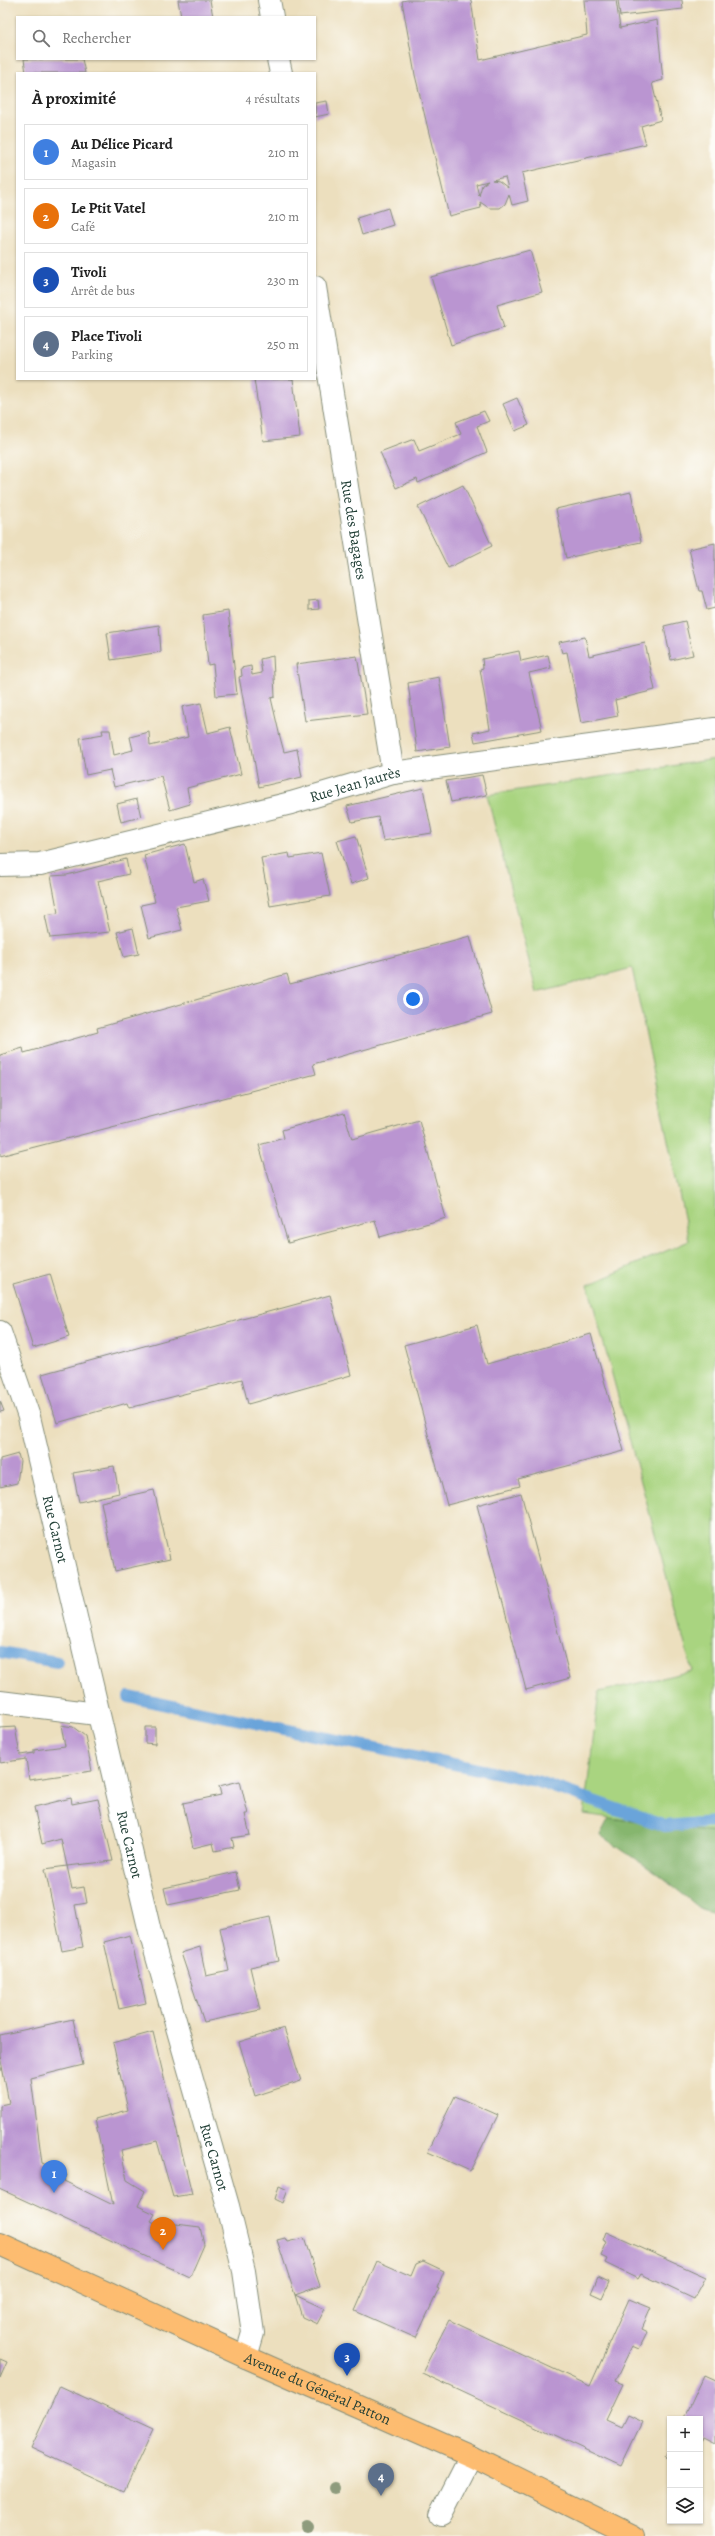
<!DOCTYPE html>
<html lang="fr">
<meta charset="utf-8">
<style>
:root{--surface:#fff;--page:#f2f2f2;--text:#222;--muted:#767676;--line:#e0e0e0;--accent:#db2777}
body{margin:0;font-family:Alegreya,serif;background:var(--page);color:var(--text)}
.controls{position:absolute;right:12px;bottom:12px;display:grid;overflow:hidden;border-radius:0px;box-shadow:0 1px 3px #0004}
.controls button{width:36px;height:36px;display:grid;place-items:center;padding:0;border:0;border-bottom:1px solid var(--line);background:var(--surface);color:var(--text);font:20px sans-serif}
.you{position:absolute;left:413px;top:999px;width:14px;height:14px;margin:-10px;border:3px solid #fff;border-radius:50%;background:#1a73e8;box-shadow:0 0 0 6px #1a73e833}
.badge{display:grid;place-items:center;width:26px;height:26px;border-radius:50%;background:var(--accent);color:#fff;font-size:13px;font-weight:700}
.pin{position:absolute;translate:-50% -33px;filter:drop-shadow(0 1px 2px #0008)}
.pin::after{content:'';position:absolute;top:21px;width:14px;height:12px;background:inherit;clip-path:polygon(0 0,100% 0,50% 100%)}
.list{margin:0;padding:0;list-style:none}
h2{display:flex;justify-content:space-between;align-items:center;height:52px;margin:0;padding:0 16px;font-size:17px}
h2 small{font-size:13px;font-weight:400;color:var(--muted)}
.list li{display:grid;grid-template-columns:26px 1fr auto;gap:12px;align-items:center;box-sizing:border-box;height:56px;margin:0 8px 8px;padding:0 8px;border:1px solid var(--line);border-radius:0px}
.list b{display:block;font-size:15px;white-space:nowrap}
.list p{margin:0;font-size:13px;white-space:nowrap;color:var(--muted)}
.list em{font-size:13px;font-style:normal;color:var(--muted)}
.icon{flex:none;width:22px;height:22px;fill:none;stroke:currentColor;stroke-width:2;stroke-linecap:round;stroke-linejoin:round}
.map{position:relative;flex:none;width:715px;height:2536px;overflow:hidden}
.search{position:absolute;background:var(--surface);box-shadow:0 1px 3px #0004;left:16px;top:16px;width:300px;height:44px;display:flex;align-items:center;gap:10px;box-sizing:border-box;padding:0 14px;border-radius:0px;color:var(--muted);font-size:15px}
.panel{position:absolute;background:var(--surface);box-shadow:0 1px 3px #0004;left:16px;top:72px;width:300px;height:308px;border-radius:0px}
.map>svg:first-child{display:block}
.green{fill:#a9d480;stroke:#64885a}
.forest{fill:#86b66e;stroke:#527a51}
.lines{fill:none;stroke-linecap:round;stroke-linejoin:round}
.stream{stroke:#6ba4da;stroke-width:12}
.building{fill:#ba95d1;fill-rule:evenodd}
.minor-casing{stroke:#868e79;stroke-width:24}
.major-casing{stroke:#868e79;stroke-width:24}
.minor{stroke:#fff;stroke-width:22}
.major{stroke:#fdbc6f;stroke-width:22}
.tree{fill:#8e9b7d}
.labels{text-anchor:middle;stroke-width:4;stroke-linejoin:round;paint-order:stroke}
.street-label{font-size:15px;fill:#1f3d34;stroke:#fdfcf7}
</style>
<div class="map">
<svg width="715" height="2536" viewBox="0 0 715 2536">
<rect width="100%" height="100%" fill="#fdfcf7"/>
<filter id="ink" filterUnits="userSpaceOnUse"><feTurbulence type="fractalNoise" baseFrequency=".025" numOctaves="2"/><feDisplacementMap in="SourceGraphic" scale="8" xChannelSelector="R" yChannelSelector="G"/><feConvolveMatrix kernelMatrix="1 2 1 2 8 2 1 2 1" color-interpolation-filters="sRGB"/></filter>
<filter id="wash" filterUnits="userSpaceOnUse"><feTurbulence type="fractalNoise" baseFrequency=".012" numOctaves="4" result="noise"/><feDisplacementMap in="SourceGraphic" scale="16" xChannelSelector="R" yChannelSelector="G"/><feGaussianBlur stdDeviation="0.9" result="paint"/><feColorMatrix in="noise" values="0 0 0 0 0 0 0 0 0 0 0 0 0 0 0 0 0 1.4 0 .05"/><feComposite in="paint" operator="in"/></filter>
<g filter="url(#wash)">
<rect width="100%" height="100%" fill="#ecdfbe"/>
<path class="green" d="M 715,759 L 715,1833 L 584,1814 L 599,1692 L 692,1671 L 588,1285 L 689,1241 L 632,968 L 537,993 L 487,795 Z"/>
<path class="forest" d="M 609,1818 L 715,1833 L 715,1913 L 701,1909 L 659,1875 L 600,1835 Z"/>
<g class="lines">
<g class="stream">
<path d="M 0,1652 L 57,1662"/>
<path d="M 129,1697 L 536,1781 L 665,1826 L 715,1822"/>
</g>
</g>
<g id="blocks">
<g class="building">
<path d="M 178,0 L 210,0 L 213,17 L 181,17 Z"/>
<path d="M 407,0 L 471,0 L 480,60 L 587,35 L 584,0 L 616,0 L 620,28 L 657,20 L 663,80 L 652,83 L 661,120 L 641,126 L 646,144 L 522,173 L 528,201 L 512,205 L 509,194 L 505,204 L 500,208 L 489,208 L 480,202 L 481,208 L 449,216 L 415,75 L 402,1 ZM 505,177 L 508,188 L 499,181 L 492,180 ZM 488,181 L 482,185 L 479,196 L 476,184 Z"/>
<path d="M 618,0 L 682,0 L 683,9 L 620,16 Z"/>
<path d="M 24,59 L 82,59 L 85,73 L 26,73 Z"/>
<path d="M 327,101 L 329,114 L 315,117 L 315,103 Z"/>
<path d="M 388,208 L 393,225 L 362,235 L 357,218 Z"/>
<path d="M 530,250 L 542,292 L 497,305 L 504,328 L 451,345 L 431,277 Z"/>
<path d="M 254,379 L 293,379 L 300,437 L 263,441 Z"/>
<path d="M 517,398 L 529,425 L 515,431 L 503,404 Z"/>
<path d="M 484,411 L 489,421 L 477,426 L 487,452 L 418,483 L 417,479 L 396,488 L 380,452 L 414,439 L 419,451 L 461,434 L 456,422 Z"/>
<path d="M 463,485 L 492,546 L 448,568 L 418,507 Z"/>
<path d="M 631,492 L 641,542 L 566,558 L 556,509 Z"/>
<path d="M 715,543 L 715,608 L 707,610 L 702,591 L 699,591 L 689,549 Z"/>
<path d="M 318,600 L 319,609 L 309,610 L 309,601 Z"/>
<path d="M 228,611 L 237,694 L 216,696 L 213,664 L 208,665 L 203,615 Z"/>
<path d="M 685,621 L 693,655 L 671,660 L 664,626 Z"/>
<path d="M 159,625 L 161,652 L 111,660 L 107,633 Z"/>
<path d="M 585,637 L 589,656 L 645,643 L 655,690 L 615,700 L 618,716 L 581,723 L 567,652 L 562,653 L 559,642 Z"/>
<path d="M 519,651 L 521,661 L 548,655 L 551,668 L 529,673 L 542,730 L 475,742 L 473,733 L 490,729 L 480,669 L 483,668 L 482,659 Z"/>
<path d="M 273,656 L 275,697 L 271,698 L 280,737 L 284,752 L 297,749 L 302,777 L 259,787 L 239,677 L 242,676 L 241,668 L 251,666 L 252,675 L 262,673 L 260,659 Z"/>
<path d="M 357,656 L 367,714 L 305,721 L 296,664 Z"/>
<path d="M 439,677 L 450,747 L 417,752 L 408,683 Z"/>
<path d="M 201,703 L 208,733 L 230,727 L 241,774 L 187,788 L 190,804 L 170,810 L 161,776 L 114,787 L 110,770 L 86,775 L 80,738 L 103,734 L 102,730 L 110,730 L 114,755 L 133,750 L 130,737 L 149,732 L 150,746 L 188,737 L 182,707 Z"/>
<path d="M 482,775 L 487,795 L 451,802 L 446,781 Z"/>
<path d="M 423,788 L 432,833 L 383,841 L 378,817 L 352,822 L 347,806 Z"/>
<path d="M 137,799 L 141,817 L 121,822 L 117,804 Z"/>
<path d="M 356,836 L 369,878 L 351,884 L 337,841 Z"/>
<path d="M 185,844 L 194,882 L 203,879 L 209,901 L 176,907 L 182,930 L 149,938 L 141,905 L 155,902 L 144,855 Z"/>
<path d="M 289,853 L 290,858 L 321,853 L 330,896 L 270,906 L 261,858 Z"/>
<path d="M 126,859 L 129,874 L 98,881 L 110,932 L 50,938 L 45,915 L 58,913 L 51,876 L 67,875 Z"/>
<path d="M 133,928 L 139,954 L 124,957 L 117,932 Z"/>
<path d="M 470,936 L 492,1014 L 313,1064 L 316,1074 L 0,1156 L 0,1055 L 23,1048 L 24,1053 L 98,1032 L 97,1028 L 287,974 L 290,984 Z"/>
<path d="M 344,1112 L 352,1139 L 419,1120 L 446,1218 L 380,1237 L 375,1220 L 288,1243 L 259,1145 L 284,1138 L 282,1130 Z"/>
<path d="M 50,1274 L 69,1337 L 33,1348 L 13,1284 Z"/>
<path d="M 330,1295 L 351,1375 L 248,1404 L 242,1379 L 129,1408 L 127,1403 L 57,1423 L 42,1374 Z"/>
<path d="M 477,1325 L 487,1364 L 591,1334 L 624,1451 L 518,1479 L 520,1486 L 447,1505 L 404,1345 Z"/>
<path d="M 0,1401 L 4,1411 L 0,1412 Z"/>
<path d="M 18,1454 L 20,1461 L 17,1483 L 0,1487 L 0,1459 Z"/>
<path d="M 114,1466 L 119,1493 L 79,1502 L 73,1473 Z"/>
<path d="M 154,1490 L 170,1559 L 115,1571 L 101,1502 Z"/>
<path d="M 521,1493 L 570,1678 L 526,1690 L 477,1505 Z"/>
<path d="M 61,1725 L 73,1727 L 85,1736 L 92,1771 L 29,1780 L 26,1759 L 0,1763 L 0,1728 L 15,1727 L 20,1755 L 34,1753 L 34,1750 L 65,1746 Z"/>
<path d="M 145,1727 L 155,1727 L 155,1744 L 145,1743 Z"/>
<path d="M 240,1781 L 248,1814 L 245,1814 L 250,1835 L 232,1838 L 234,1847 L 215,1851 L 213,1843 L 193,1848 L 183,1803 L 221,1795 L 219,1786 Z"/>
<path d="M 71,1798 L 72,1804 L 98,1799 L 113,1861 L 67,1866 L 61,1839 L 42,1844 L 34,1807 Z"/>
<path d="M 67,1866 L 72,1889 L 84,1887 L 87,1903 L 75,1905 L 83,1947 L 62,1951 L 45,1869 Z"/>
<path d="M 236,1872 L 240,1890 L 168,1905 L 164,1888 Z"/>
<path d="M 270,1917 L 279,1961 L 250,1967 L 260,2010 L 204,2022 L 181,1953 L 200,1947 L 206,1976 L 229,1971 L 220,1928 Z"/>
<path d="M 130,1935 L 146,2003 L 119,2009 L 104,1942 Z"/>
<path d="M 73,2019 L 83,2065 L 31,2078 L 42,2163 L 67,2175 L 64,2181 L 113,2205 L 95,2119 L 128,2110 L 113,2043 L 153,2032 L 192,2194 L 173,2197 L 157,2141 L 121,2150 L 127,2180 L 145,2191 L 138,2206 L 155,2214 L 151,2221 L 159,2225 L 160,2222 L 200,2227 L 204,2245 L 190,2277 L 0,2189 L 0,2105 L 9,2103 L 0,2056 L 0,2035 Z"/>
<path d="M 284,2028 L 301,2081 L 255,2096 L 239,2042 Z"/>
<path d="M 455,2096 L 498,2115 L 470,2171 L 428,2152 Z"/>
<path d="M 279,2186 L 288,2190 L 283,2203 L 275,2199 Z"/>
<path d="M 606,2232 L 706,2277 L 694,2299 L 641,2274 L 638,2279 L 605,2263 L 607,2259 L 601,2256 L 607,2242 L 603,2240 Z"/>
<path d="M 285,2238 L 287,2242 L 304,2238 L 320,2286 L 295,2295 L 277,2240 Z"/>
<path d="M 377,2261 L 411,2276 L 416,2264 L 423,2261 L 444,2271 L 437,2288 L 439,2289 L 416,2338 L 355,2311 Z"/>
<path d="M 598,2277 L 609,2282 L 602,2298 L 591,2293 Z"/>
<path d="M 295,2295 L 325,2309 L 317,2324 L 302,2317 Z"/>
<path d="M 629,2299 L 651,2308 L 641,2330 L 647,2333 L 639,2349 L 632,2346 L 615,2381 L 623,2384 L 606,2420 L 621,2427 L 627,2415 L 642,2422 L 621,2466 L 422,2373 L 449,2320 L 590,2386 Z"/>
<path d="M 0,2359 L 7,2362 L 0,2378 Z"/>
<path d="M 704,2376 L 715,2381 L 715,2443 L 703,2437 L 700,2444 L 700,2419 L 684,2419 Z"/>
<path d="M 60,2386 L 153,2429 L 124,2491 L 31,2448 Z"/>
<path d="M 670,2449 L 670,2458 L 666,2456 Z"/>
</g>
</g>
</g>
<g filter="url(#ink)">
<use href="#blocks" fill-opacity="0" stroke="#868e79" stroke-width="1"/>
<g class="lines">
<defs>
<g id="minor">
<path d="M 269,0 L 272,17"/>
<path d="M 278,59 L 281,73"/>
<path id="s1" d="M 315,287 L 393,773"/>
<path id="s2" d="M 0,865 L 40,864 L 291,803 L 393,773 L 715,729"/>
<path id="s3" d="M 0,1332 L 29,1417 L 151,1936 L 228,2206 L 244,2271 L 253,2333 L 246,2357"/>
<path d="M 0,1702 L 97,1714"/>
<path d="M 441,2515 L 471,2456"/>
</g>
<g id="major">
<path id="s4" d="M 0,2244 L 246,2357 L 471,2456 L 633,2536"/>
</g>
</defs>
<use href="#minor" class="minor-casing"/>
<use href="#major" class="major-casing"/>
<use href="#minor" class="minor"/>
<use href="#major" class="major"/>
</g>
<g class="tree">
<circle cx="335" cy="2488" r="6"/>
<circle cx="308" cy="2528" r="6"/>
</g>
</g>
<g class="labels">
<g class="street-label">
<text dy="5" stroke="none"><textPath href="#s1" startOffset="246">Rue des Bagages</textPath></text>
<text dy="5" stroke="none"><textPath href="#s2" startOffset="365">Rue Jean Jaurès</textPath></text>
<text dy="5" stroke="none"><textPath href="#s3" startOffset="205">Rue Carnot</textPath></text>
<text dy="5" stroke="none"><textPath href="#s3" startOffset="529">Rue Carnot</textPath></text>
<text dy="5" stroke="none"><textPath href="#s3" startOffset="853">Rue Carnot</textPath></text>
<text dy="5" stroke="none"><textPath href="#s4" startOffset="349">Avenue du Général Patton</textPath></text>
</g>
</g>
</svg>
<div class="controls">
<button>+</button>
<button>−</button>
<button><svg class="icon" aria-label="layers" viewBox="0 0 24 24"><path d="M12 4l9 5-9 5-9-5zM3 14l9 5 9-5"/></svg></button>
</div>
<div class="you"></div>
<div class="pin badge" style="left:54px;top:2193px;background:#3f7fe0">1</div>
<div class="pin badge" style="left:163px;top:2250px;background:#e8710a">2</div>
<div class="pin badge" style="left:347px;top:2376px;background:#1a4fb4">3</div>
<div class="pin badge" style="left:381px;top:2496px;background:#5c6f8a">4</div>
<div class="search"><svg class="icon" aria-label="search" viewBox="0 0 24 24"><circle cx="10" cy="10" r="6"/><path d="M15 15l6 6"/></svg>Rechercher</div>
<section class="panel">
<h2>À proximité<small>4 résultats</small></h2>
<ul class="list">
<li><span class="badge" style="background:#3f7fe0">1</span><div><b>Au Délice Picard</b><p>Magasin</p></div><em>210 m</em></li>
<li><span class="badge" style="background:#e8710a">2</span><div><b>Le Ptit Vatel</b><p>Café</p></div><em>210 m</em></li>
<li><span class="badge" style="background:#1a4fb4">3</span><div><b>Tivoli</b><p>Arrêt de bus</p></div><em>230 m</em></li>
<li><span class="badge" style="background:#5c6f8a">4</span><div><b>Place Tivoli</b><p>Parking</p></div><em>250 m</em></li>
</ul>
</section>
</div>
